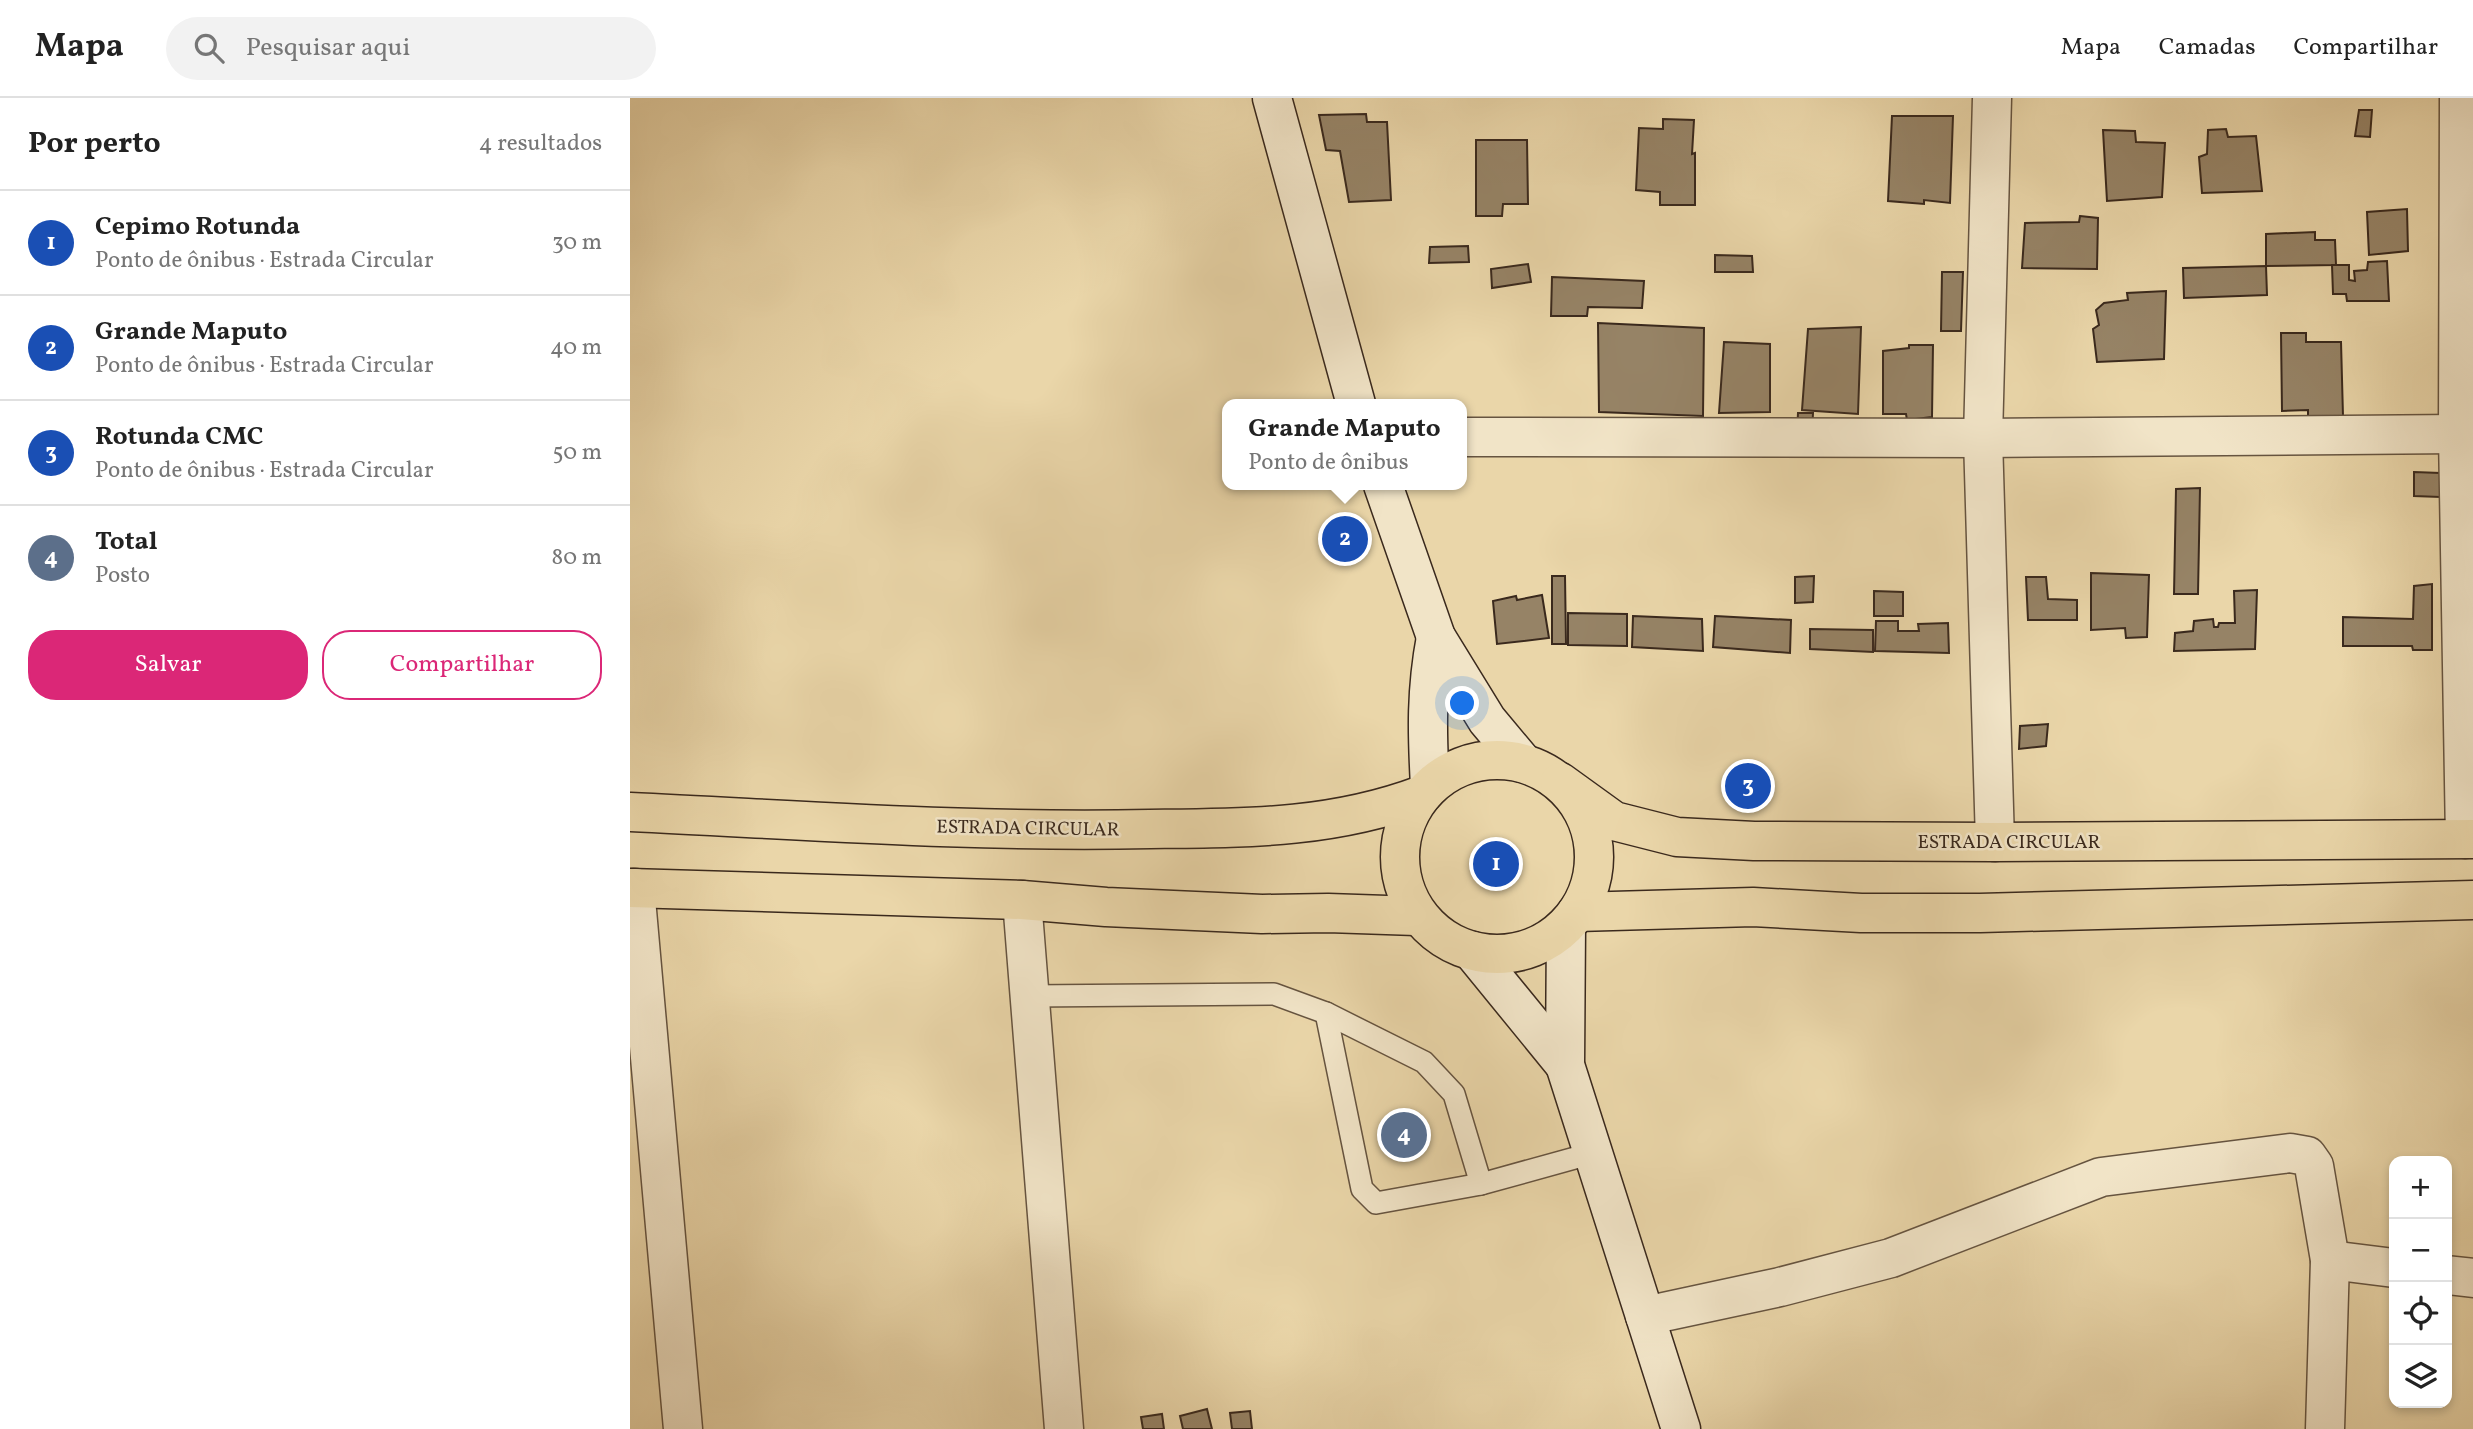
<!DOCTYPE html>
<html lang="pt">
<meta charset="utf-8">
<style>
:root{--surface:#fff;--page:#f2f2f2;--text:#222;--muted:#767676;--line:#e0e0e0;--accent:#db2777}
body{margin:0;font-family:Vollkorn,serif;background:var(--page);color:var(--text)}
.controls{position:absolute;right:21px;bottom:21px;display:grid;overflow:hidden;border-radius:14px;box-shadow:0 4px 10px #0003}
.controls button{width:63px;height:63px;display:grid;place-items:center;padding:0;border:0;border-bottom:2px solid var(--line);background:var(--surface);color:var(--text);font:35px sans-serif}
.you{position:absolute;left:833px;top:606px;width:24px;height:24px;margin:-18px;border:5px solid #fff;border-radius:50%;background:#1a73e8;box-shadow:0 0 0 10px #1a73e833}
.badge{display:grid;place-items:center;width:46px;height:46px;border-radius:50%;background:var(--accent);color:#fff;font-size:23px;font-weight:700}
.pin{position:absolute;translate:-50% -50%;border:4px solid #fff;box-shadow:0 2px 7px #0006}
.popup{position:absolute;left:592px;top:301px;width:245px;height:91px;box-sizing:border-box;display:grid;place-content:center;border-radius:14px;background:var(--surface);filter:drop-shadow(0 2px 5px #0005);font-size:23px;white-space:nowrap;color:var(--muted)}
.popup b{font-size:26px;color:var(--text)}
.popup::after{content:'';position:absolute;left:50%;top:100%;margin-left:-14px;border:14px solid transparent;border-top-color:var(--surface)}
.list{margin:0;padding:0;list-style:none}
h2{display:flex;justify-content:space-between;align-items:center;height:91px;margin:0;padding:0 28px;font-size:30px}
h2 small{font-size:23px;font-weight:400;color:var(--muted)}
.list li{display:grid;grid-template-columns:46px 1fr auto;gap:21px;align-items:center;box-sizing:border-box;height:105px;padding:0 28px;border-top:2px solid var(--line)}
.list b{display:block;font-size:26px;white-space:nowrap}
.list p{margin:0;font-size:23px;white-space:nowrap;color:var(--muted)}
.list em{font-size:23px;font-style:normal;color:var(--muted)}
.actions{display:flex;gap:14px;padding:21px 28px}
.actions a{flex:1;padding:16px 0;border:2px solid var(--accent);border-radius:28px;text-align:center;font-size:24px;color:var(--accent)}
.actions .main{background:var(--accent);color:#fff}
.icon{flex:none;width:38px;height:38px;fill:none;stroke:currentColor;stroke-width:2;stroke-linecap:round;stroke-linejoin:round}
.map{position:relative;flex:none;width:1843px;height:1331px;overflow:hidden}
header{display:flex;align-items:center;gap:42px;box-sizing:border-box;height:98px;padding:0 35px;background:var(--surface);border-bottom:2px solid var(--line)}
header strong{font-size:33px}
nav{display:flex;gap:38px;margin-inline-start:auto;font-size:24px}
.search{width:490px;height:63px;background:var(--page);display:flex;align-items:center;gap:18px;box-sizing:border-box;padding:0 24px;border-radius:38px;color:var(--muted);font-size:26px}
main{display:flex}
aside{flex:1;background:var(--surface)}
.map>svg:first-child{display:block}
.building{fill:#968366;stroke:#3a291d;stroke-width:2}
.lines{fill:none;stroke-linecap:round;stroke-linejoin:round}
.lane-casing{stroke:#665440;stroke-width:24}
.street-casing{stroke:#665440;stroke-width:41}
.secondary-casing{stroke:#3a291d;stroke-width:41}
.primary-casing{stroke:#3a291d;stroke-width:41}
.lane{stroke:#f1e4c7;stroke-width:21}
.street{stroke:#f1e4c7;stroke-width:38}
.secondary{stroke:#f1e4c7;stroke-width:38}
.primary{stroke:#ead6a9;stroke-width:38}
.labels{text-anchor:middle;stroke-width:5;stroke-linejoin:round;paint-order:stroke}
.street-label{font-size:19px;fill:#3a291d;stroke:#f1e4c7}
</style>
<header>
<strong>Mapa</strong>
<div class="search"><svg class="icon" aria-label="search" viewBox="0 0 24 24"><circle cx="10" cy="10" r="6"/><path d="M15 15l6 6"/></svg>Pesquisar aqui</div>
<nav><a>Mapa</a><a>Camadas</a><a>Compartilhar</a></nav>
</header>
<main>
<aside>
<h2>Por perto<small>4 resultados</small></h2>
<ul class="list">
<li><span class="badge" style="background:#1a4fb4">1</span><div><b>Cepimo Rotunda</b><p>Ponto de ônibus · Estrada Circular</p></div><em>30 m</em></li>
<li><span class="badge" style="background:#1a4fb4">2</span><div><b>Grande Maputo</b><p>Ponto de ônibus · Estrada Circular</p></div><em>40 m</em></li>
<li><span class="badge" style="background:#1a4fb4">3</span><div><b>Rotunda CMC</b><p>Ponto de ônibus · Estrada Circular</p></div><em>50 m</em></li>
<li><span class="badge" style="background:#5c6f8a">4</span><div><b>Total</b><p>Posto</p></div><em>80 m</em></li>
</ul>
<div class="actions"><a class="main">Salvar</a><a>Compartilhar</a></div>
</aside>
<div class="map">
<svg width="1843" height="1331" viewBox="0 0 1843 1331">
<rect width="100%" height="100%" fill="#ead6a9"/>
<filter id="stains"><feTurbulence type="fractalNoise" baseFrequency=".00286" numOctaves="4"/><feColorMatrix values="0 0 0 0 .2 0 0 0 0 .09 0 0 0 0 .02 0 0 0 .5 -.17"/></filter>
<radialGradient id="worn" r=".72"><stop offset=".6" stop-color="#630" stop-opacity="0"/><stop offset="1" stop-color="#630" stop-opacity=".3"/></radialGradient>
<g class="building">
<path d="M 1729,12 L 1742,12 L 1740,39 L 1725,38 Z"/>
<path d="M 736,16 L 737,24 L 757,24 L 761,102 L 719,104 L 710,53 L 696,52 L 689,17 Z"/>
<path d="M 1262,18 L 1323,18 L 1320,105 L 1294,102 L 1294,106 L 1258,103 Z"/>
<path d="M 1033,21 L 1064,22 L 1062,56 L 1065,55 L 1065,107 L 1030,107 L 1030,94 L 1006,92 L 1009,30 L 1033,31 Z"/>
<path d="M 1596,31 L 1598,39 L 1626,38 L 1632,93 L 1572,95 L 1569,59 L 1577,56 L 1578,32 Z"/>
<path d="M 1473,32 L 1505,33 L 1506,44 L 1535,45 L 1532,99 L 1477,103 Z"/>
<path d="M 846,42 L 897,42 L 898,106 L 873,106 L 872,118 L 846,118 Z"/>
<path d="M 1777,111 L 1778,153 L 1739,157 L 1737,114 Z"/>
<path d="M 1450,118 L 1468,120 L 1467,171 L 1392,170 L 1395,125 L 1449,124 Z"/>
<path d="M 1685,134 L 1685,142 L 1705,142 L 1706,167 L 1636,168 L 1636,136 Z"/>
<path d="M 838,148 L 839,164 L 799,165 L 800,149 Z"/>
<path d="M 1085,157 L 1122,158 L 1123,174 L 1085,174 Z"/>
<path d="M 1757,163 L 1759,203 L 1717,203 L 1716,196 L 1703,196 L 1702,167 L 1719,167 L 1719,182 L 1725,183 L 1724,173 L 1737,172 L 1738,164 Z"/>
<path d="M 898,166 L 901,184 L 862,190 L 861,171 Z"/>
<path d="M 1636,168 L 1637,197 L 1554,200 L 1553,170 Z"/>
<path d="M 1312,174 L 1333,174 L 1331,233 L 1311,233 Z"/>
<path d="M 922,179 L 1014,183 L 1012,210 L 958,209 L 957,218 L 921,218 Z"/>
<path d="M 1536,193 L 1534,261 L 1467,264 L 1463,231 L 1469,227 L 1466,212 L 1474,205 L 1498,202 L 1497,195 Z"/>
<path d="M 968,225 L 1074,230 L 1073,318 L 969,314 Z"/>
<path d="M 1231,229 L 1228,316 L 1172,312 L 1178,231 Z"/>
<path d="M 1651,235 L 1676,235 L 1676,244 L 1711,244 L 1713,318 L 1678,319 L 1678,312 L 1652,313 Z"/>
<path d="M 1094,244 L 1140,246 L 1140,314 L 1089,315 Z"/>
<path d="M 1279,247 L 1303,247 L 1302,319 L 1277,322 L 1276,316 L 1253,316 L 1253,253 L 1279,250 Z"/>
<path d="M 1168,315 L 1183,315 L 1182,336 L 1167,335 Z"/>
<path d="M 1784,374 L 1810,375 L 1810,399 L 1784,398 Z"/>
<path d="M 1570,390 L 1568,496 L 1544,496 L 1546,391 Z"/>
<path d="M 1461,475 L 1519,477 L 1517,539 L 1496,540 L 1495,530 L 1461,532 Z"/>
<path d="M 922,478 L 935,478 L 936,546 L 922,546 Z"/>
<path d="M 1184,478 L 1183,504 L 1165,505 L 1165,479 Z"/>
<path d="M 1396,479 L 1416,479 L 1418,501 L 1447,502 L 1447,522 L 1398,522 Z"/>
<path d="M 1802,486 L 1802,552 L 1783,552 L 1782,548 L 1713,548 L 1713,519 L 1783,521 L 1784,488 Z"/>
<path d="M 1627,492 L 1625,551 L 1544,553 L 1545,535 L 1563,533 L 1564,523 L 1583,521 L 1584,529 L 1588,529 L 1589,525 L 1605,525 L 1604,493 Z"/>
<path d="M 1244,493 L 1273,494 L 1273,518 L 1244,518 Z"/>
<path d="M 912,497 L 919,540 L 867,546 L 863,503 L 886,498 L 887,502 Z"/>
<path d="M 938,515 L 997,516 L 997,548 L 938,547 Z"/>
<path d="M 1003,518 L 1072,521 L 1073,553 L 1002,549 Z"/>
<path d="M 1085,518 L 1161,522 L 1160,555 L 1083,549 Z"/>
<path d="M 1246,523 L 1268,523 L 1268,533 L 1289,533 L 1288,526 L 1318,525 L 1319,555 L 1245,553 Z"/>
<path d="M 1180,531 L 1243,532 L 1243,554 L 1180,551 Z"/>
<path d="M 1418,626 L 1416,648 L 1389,651 L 1390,628 Z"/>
<path d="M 577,1311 L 582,1331 L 553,1331 L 550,1318 Z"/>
<path d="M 620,1313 L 622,1331 L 602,1331 L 600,1315 Z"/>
<path d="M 532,1316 L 534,1331 L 513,1331 L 511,1319 Z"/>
</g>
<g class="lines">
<defs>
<g id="lane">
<path d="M 399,898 L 644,896 L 696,915 L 794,964 L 824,996 L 851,1086 L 963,1055"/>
<path d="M 696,915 L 732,1091 L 746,1105 L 851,1086"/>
</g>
<g id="street">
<path d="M 1362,0 L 1353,340 L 1365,744"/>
<path d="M 1829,0 L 1828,336 L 1835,741"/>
<path d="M 832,339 L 1353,340 L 1828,336"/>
<path d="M 5,790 L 53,1331"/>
<path d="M 392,802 L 434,1331"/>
<path d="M 1700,1162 L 1764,1170"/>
<path d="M 1817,1177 L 1843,1180"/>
<path d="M 1015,1218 L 1150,1189 L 1261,1160 L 1471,1079 L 1660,1055 L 1677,1058 L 1684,1068 L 1700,1162 L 1695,1331"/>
</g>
<g id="secondary">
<path d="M 642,0 L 726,306"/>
<path d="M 753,387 L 806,539 L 857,622 L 893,665"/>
<path d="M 800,688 C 797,634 796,592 806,539"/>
<path d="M 936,828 L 935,967 L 1051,1331"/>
<path d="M 842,853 L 935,967"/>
</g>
<g id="primary">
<circle cx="867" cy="759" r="97"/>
<path d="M 930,684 L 984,723 L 1047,739 L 1124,743 L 1365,744 L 1843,741"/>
<path d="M 0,714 C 173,722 347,735 520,731 C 615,730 701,731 792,697"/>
<path d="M 0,790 L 392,802 L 476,809 L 632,816 L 698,815 L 786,818"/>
<path d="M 947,814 L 1123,809 L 1231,815 L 1350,815 L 1843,802"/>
</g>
</defs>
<use href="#lane" class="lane-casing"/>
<use href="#street" class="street-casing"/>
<use href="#secondary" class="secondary-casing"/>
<use href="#primary" class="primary-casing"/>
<use href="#lane" class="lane"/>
<use href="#street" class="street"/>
<use href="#secondary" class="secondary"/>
<use href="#primary" class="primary"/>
</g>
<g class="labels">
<g class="street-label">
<text transform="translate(398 729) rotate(1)" y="7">ESTRADA CIRCULAR</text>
<text x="1379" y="750">ESTRADA CIRCULAR</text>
</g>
</g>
<rect width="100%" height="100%" filter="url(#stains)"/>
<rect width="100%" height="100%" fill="url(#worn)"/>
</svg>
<div class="controls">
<button>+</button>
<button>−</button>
<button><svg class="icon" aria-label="locate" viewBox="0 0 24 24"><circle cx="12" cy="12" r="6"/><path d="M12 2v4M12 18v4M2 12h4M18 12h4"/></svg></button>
<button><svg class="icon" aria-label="layers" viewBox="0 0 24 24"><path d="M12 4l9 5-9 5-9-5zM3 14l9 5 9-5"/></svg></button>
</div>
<div class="you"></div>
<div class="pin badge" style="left:866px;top:766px;background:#1a4fb4">1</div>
<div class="pin badge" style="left:715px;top:441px;background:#1a4fb4">2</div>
<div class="popup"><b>Grande Maputo</b>Ponto de ônibus</div>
<div class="pin badge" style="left:1118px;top:688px;background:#1a4fb4">3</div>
<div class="pin badge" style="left:774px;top:1037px;background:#5c6f8a">4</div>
</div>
</main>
